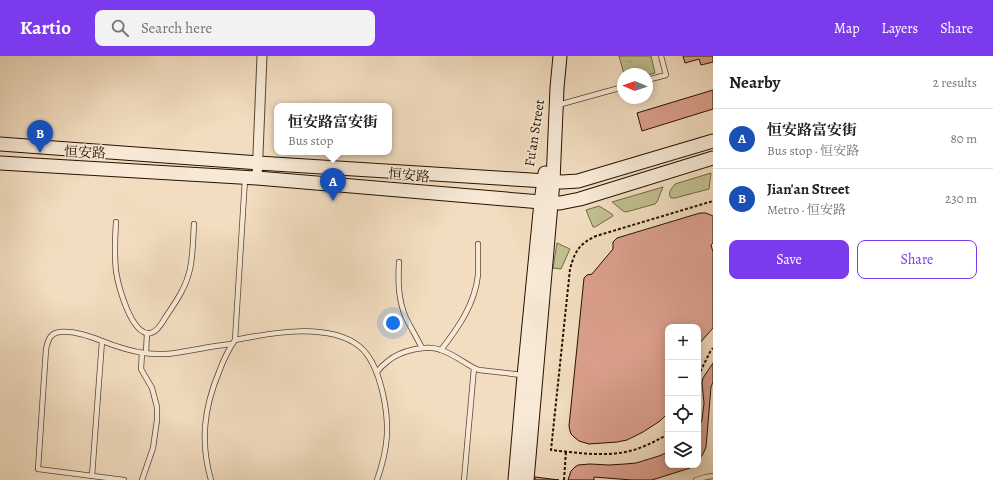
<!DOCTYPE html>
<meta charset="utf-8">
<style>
:root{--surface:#fff;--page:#f2f2f2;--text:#202124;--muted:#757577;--line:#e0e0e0;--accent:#7c3aed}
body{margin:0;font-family:Alegreya,"Noto Serif SC",serif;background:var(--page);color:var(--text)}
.controls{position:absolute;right:12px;bottom:12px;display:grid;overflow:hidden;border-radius:8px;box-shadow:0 2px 10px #0003}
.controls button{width:36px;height:36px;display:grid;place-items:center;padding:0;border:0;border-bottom:1px solid var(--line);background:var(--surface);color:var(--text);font:20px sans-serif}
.compass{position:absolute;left:617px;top:12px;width:36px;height:36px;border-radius:50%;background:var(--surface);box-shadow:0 2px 10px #0003;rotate:272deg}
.you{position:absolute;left:393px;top:267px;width:14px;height:14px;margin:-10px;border:3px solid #fff;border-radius:50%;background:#1a73e8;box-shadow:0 0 0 6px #1a73e833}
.badge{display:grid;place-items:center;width:26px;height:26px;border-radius:50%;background:var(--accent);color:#fff;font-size:13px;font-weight:700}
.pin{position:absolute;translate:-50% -33px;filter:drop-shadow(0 1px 2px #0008)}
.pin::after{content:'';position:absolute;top:21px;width:14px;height:12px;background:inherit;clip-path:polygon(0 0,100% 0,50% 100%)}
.popup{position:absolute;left:274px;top:47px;width:118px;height:52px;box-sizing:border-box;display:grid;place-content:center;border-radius:8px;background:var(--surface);filter:drop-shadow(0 1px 3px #0005);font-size:13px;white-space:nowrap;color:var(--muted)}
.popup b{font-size:15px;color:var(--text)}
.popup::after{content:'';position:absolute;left:50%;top:100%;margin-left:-8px;border:8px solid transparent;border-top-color:var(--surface)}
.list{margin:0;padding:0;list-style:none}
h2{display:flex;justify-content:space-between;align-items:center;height:52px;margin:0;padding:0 16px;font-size:17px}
h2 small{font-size:13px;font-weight:400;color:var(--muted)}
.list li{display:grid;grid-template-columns:26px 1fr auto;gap:12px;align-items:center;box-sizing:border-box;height:60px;padding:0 16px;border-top:1px solid var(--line)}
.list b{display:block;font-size:15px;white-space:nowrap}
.list p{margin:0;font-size:13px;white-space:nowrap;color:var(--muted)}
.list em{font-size:13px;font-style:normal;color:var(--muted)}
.actions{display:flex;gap:8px;padding:12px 16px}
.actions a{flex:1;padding:9px 0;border:1px solid var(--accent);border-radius:8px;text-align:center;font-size:14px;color:var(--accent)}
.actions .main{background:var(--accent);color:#fff}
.icon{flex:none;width:22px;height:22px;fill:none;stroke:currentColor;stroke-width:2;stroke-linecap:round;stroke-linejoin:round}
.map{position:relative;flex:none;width:713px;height:424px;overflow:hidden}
header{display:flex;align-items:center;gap:24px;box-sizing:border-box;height:56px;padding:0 20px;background:var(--accent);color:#fff}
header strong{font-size:19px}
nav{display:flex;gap:22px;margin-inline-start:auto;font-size:14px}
.search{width:280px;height:36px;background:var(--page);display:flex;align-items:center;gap:10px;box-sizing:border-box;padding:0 14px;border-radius:8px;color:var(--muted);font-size:15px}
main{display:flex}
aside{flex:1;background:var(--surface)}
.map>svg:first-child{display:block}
.green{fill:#c0bf8e;stroke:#736848}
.park{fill:url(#park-tufts);stroke:#736848}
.building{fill:#dba08c;stroke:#261101}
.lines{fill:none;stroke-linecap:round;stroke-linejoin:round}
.lane-casing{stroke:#594431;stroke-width:6}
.street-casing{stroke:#594431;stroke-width:11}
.secondary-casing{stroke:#261101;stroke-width:15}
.path{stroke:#261101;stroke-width:2;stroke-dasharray:3 2;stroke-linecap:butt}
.lane{stroke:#f7e9d6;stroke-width:4.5}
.street{stroke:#f7e9d6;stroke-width:9}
.secondary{stroke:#f7e9d6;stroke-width:13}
.labels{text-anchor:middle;stroke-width:3.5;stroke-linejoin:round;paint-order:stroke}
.street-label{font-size:14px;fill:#261101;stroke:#f7e9d6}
</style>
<header>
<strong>Kartio</strong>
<div class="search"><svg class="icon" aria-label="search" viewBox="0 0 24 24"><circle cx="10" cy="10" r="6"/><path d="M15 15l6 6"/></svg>Search here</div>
<nav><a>Map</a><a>Layers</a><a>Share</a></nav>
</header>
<main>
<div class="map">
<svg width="713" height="424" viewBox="0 0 713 424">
<defs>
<pattern id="park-tufts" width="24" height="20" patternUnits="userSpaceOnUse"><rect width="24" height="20" fill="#c0bf8e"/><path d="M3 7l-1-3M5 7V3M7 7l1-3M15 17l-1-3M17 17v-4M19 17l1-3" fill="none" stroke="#a5a379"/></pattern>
</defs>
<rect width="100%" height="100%" fill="#f2ddc0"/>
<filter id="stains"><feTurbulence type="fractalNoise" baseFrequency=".005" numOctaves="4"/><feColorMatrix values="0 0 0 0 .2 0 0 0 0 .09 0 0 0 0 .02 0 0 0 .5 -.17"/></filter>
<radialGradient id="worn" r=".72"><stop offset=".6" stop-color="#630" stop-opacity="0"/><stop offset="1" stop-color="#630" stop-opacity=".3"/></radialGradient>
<g class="green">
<path d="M 711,117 L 709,133 L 675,142 L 671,142 C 667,137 672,132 675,128 Z"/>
<path d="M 663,131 L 657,146 L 655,148 L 626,156 L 623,155 L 612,146 Z"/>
<path d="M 599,150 L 612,158 L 613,160 L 595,171 L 593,171 L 586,154 Z"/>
<path d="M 557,187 L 570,193 L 561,213 L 553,212 Z"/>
</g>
<path class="park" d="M 619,0 L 651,0 L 655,17 L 647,19 L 647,18 L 624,18 Z"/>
<g class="building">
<path d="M 683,0 L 713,0 L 713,6 L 701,9 L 699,3 L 685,7 Z"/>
<path d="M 713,34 L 713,53 L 642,75 L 637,57 Z"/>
<path d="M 700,157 L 706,157 L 713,160 L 713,187 L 711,189 L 713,196 L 713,272 L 698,289 L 698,271 L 668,271 L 668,357 L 660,365 L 643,376 L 627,384 L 617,386 L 589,388 L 579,385 L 574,381 L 571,378 L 570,375 L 569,370 L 584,222 L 587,219 L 592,218 L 613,193 L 613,186 L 617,182 Z"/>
<path d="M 713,307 L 713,326 L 711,331 L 706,391 L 703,398 L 698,405 L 698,372 L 702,364 L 704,347 L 702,327 L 703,322 Z"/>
<path d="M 668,396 L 668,409 L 694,409 L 690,412 L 652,424 L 632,424 L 594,421 L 594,424 L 568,424 L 571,415 L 575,411 L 578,409 L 590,408 L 609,409 L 625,408 L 636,407 L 659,400 Z"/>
<path d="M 535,421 L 559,424 L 535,424 Z"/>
</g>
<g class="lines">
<defs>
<g id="lane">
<path d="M 647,24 L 666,19 L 661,0"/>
<path d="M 558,49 L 623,31"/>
<path d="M 116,166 C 115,182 114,198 116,215 C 118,228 131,281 151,277 C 158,275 162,267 165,262 C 175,247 186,232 190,213 C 193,199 193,183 194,168"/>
<path d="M 399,206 C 398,225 398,244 406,262 C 411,272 417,282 422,292"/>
<path d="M 235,284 C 270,277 328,266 359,290 C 373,301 379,321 383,338 C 390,370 388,393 377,424"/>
<path d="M 441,294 C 458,272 475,248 478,219 C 478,209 478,198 478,188"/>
<path d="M 146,297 L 147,277"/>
<path d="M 377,316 C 380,312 384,308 388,305 C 400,295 426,288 441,294 C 453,298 463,306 474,312 L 479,314 L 522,319"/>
<path d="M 92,420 L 102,285"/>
<path d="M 124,424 L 38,413 L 46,293 C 48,284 50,277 60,276 C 75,275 89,280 102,285 C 115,290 129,295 144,297 C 166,300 183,296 204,292 C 214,290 223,289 232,288"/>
<path d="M 142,424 L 153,392 L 157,364 L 157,351 L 152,332 L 141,313 L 142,297"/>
<path d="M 211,424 C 200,386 204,352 219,316 C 223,305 228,294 235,284 L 245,123"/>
<path d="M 464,424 L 474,312"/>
<path d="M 696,424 L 706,421 L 713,420"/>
</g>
<path id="street" d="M 257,122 L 262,0"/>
<g id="secondary">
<path d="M 0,88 L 258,107 L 562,126 L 578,125 L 713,85"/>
<path d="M 0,107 L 257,122 L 541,146 L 560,147 L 580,143 L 713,102"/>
<path d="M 515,424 L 524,320 L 541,146 L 545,117"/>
<path d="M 527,424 L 553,125 L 557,32 L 560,0"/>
</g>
</defs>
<use href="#lane" class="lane-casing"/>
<use href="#street" class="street-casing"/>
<use href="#secondary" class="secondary-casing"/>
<g class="path">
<path d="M 698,320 L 710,296 L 713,292"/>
<path d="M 668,378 C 658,384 648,389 637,393 C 610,402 579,397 551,394 L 570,213 C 575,195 579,188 596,180 L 713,145"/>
<path d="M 564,424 L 566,395"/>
</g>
<use href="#lane" class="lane"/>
<use href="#street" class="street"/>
<use href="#secondary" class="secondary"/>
</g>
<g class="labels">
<g class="street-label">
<text transform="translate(534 77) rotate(-81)" y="5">Fu'an Street</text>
<text transform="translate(85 96) rotate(3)" y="5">恒安路</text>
<text transform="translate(409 119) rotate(5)" y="5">恒安路</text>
</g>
</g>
<rect width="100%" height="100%" filter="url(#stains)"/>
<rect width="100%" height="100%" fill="url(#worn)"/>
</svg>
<div class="controls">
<button>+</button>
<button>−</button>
<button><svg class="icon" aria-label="locate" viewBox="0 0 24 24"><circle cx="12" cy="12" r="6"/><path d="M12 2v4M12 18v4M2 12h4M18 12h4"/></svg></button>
<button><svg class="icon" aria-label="layers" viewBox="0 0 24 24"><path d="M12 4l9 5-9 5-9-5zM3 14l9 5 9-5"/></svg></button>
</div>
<svg class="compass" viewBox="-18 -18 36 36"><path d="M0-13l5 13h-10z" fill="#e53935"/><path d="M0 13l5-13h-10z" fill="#757577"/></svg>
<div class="you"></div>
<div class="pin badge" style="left:333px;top:145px;background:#1a4fb4">A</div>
<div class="popup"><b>恒安路富安街</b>Bus stop</div>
<div class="pin badge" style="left:40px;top:97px;background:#1a4fb4">B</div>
</div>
<aside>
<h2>Nearby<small>2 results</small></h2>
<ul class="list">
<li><span class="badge" style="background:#1a4fb4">A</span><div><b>恒安路富安街</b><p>Bus stop · 恒安路</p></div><em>80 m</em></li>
<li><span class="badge" style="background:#1a4fb4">B</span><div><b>Jian'an Street</b><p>Metro · 恒安路</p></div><em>230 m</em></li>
</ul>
<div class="actions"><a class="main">Save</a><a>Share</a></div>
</aside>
</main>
